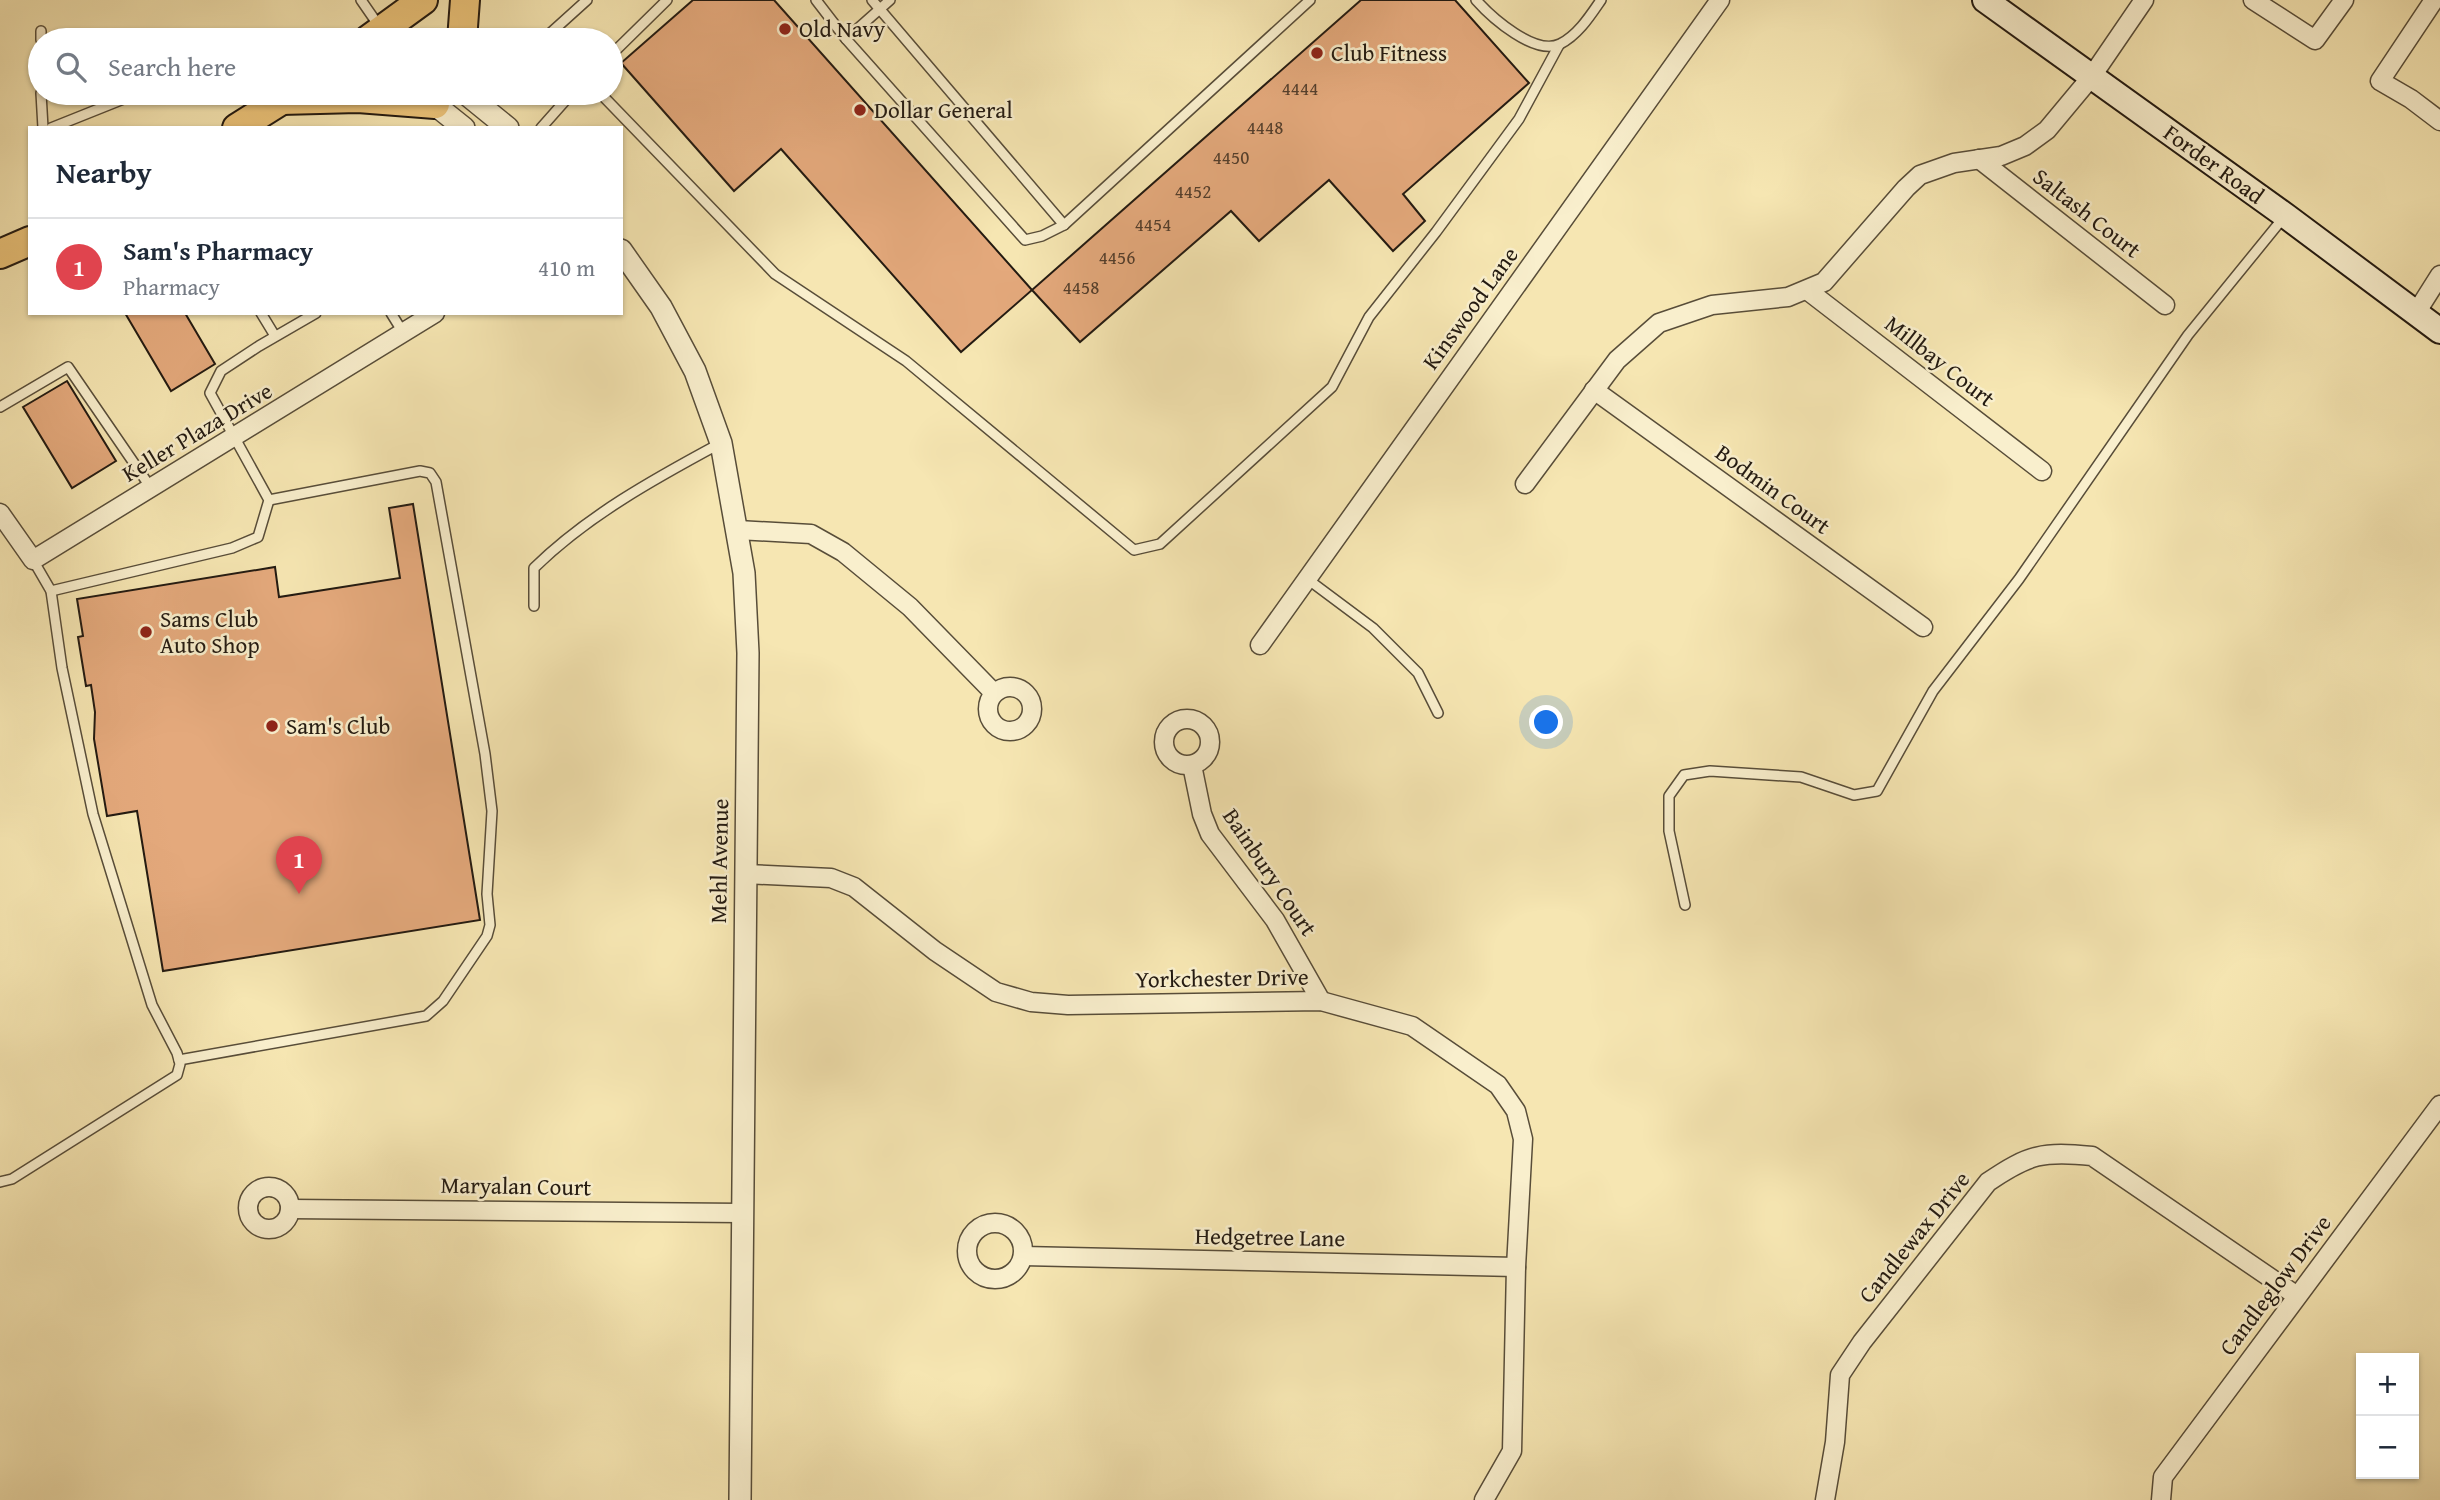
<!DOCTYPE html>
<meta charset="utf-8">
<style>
:root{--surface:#fff;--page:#f2f2f3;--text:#1f2937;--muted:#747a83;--line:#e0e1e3;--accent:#0f766e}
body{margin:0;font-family:"Gentium Book Plus",serif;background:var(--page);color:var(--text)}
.controls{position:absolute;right:21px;bottom:21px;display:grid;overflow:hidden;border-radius:0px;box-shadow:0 2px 5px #0004}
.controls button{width:63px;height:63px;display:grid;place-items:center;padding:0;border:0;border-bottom:2px solid var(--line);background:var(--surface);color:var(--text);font:35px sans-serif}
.you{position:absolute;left:1547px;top:723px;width:24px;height:24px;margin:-18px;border:5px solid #fff;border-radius:50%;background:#1a73e8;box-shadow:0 0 0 10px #1a73e833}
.badge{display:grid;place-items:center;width:46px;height:46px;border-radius:50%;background:var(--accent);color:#fff;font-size:23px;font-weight:700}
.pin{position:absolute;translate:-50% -58px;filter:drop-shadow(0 2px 4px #0008)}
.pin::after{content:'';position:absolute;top:37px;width:24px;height:21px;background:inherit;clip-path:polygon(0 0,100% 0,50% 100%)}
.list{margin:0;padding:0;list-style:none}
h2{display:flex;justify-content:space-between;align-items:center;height:91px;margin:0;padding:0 28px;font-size:30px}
h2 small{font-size:23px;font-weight:400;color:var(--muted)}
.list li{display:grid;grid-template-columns:46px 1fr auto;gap:21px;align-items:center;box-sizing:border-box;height:98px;padding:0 28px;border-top:2px solid var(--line)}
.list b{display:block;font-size:26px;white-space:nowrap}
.list p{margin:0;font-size:23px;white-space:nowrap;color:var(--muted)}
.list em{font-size:23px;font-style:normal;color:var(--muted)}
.icon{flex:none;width:38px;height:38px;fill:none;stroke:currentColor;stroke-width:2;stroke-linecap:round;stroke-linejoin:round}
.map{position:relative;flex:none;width:2440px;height:1500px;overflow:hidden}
.search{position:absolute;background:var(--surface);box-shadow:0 2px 5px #0004;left:28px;top:28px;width:595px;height:77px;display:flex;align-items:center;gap:18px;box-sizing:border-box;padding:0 24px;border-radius:38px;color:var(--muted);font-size:26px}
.panel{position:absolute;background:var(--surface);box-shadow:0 2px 5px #0004;left:28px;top:126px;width:595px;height:189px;border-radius:0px}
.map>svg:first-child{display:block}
.building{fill:#e4a97c;stroke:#231a11;stroke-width:2}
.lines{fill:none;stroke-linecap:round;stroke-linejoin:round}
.service-casing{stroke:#584d39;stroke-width:12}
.minor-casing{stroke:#584d39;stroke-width:21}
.tertiary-casing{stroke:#584d39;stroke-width:24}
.secondary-casing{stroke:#231a11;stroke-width:28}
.primary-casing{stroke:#231a11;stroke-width:32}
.service{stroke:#f9efcd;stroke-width:9}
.minor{stroke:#f9efcd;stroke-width:18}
.tertiary{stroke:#f9efcd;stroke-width:21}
.secondary{stroke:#f9efcd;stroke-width:24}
.primary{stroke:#ebc379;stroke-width:28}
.poi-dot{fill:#8f2418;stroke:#f9efcd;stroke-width:2.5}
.labels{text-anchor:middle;stroke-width:5;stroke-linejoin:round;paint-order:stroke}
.number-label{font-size:19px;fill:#533e2c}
.poi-label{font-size:23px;fill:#231a11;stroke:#f9efcd;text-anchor:start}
.street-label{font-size:23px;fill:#231a11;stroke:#f9efcd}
</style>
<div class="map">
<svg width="2440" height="1500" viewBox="0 0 2440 1500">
<rect width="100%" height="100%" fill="#f6e6b2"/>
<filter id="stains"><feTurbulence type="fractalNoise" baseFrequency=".00286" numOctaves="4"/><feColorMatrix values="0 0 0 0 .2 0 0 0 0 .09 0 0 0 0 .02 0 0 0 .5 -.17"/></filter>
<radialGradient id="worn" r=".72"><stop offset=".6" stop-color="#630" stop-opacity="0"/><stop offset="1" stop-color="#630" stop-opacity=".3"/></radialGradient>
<g class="building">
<path d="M 693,0 L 774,0 L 1032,290 L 961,352 L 781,149 L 734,191 L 621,63 Z"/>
<path d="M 1361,0 L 1455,0 L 1529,83 L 1403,194 L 1425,221 L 1393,251 L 1329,180 L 1259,241 L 1231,211 L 1080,342 L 1032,290 Z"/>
<path d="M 125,313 L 185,313 L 215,364 L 171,391 Z"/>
<path d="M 67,381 L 116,461 L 72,488 L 23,407 Z"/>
<path d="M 413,504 L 480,920 L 163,971 L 137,811 L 107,816 L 94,739 L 95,712 L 91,685 L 86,686 L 78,637 L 83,636 L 77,599 L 275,567 L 279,597 L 400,578 L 389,508 Z"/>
</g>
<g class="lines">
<defs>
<g id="service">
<path d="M 361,0 L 379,26"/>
<path d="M 816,0 L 846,39"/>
<path d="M 872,0 L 1064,225"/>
<path d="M 890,0 L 846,39 L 1025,240 L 1042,236 L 1064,225 L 1310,0"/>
<path d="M 1476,0 C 1492,18 1535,56 1560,44 C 1578,35 1590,16 1601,0"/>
<path d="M 41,31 L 41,40"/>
<path d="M 549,40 L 546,37 L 587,0"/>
<path d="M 611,55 L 667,0"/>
<path d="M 41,93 L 43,128"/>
<path d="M 600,93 L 775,274 L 906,361 L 1134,550 L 1160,544 L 1332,387 L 1369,317 L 1436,232 L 1519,119 L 1559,45"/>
<path d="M 51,128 L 136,94"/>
<path d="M 541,128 L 572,93"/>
<path d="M 261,313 L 275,336"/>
<path d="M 391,313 L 404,334"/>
<path d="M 0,407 L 68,367 L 151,488"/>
<path d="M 1306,578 L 1373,628 L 1418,673 L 1438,713"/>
<path d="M 51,591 L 232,548 L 258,537 L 269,500 L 210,393 L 221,371 L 259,346 L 316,313"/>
<path d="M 534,606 L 534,568 C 587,516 654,479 719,444"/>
<path d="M 1685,905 L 1669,831 L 1669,796 L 1684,775 L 1710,771 L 1801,777 L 1854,795 L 1877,791 L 1933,691 L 2019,579 L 2188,335 L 2284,217"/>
<path d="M 179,1060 L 426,1016 L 443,1001 L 487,936 L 490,925 L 487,894 L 492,811 L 485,754 L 436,482 L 430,473 L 420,471 L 269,500"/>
<path d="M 0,1182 L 12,1179 L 177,1075 L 180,1064 L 177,1053 L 152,1005 L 93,814 L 62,668 L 51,591 L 33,560"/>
</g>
<g id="minor">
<path d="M 2253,0 L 2315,40 L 2344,0"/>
<path d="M 2434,0 L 2380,81 L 2411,99 L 2440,121"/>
<path d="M 1979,159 L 2165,305"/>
<path d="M 1807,290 L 2042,471"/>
<path d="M 2416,313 L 2440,275"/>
<path d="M 1594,390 L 1923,627"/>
<path d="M 1525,484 L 1617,360 L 1659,323 L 1712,305 L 1788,297 L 1824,282 L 1906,188 L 1920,175 L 1954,163 L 2001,156 L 2025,146 L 2047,130 L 2092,76 L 2144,0"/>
<path d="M 0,513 L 33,560 L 435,313"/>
<path d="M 738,530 L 811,534 L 843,552 L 910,607 L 994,693"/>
<path d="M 1260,645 L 1720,0"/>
<circle cx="1010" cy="709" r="22"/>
<circle cx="1187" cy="742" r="23"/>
<path d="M 1192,765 L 1202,814 L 1210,834 L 1275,920 L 1321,1001"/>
<path d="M 745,874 L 831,878 L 854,887 L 935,951 L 996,992 L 1031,1002 L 1068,1005 L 1321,1001 L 1412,1026 L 1498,1085 L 1516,1111 L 1523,1139 L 1516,1267 L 1512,1451 L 1484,1500"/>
<circle cx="269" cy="1208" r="21"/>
<path d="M 290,1209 L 742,1213"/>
<circle cx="995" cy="1251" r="28"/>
<path d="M 1023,1256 L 1516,1267"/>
<path d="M 1825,1500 L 1835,1442 L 1840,1375 L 1862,1342 L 1988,1182 C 2029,1154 2043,1151 2092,1156 L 2297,1296"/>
<path d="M 2161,1500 L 2163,1477 L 2440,1105"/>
</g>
<g id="tertiary">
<path d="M 465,93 L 508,128"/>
<path d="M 424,96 L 464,128"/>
<path d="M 621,250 L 661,307 L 695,371 L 721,443 L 744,573 L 748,653 L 740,1500"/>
</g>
<path id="secondary" d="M 1985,0 L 2286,216 L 2440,331"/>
<g id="primary">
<path d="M 368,40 L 423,0"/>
<path d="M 462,40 L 465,0"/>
<path d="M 281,100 L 358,98 L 435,104"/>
<path d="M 237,128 L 293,93"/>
<path d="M 0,254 L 30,241"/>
</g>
</defs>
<use href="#service" class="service-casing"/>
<use href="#minor" class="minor-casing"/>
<use href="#tertiary" class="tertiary-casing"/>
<use href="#secondary" class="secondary-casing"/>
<use href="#primary" class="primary-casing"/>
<use href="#service" class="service"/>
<use href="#minor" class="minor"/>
<use href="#tertiary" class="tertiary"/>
<use href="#secondary" class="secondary"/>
<use href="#primary" class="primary"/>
</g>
<g class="poi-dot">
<circle cx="785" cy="29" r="7"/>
<circle cx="1317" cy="53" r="7"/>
<circle cx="860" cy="110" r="7"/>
<circle cx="146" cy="632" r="7"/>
<circle cx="272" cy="726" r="7"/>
</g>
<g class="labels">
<g class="number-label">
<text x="1300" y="95">4444</text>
<text x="1265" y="134">4448</text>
<text x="1231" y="164">4450</text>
<text x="1193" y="198">4452</text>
<text x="1153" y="231">4454</text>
<text x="1117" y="264">4456</text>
<text x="1081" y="294">4458</text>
</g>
<g class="poi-label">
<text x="799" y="37">Old Navy</text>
<text x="1331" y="61">Club Fitness</text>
<text x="874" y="118">Dollar General</text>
<text x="160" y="627">Sams Club<tspan x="160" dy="26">Auto Shop</tspan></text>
<text x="286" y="734">Sam's Club</text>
</g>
<g class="street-label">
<text transform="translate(2214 164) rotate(36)" y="8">Forder Road</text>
<text transform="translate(2087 213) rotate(38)" y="8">Saltash Court</text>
<text transform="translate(1470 308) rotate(-54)" y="8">Kinswood Lane</text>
<text transform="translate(1940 361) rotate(38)" y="8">Millbay Court</text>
<text transform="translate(197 432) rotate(-31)" y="8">Keller Plaza Drive</text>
<text transform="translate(1773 489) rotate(36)" y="8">Bodmin Court</text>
<text transform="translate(719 861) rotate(-89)" y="8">Mehl Avenue</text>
<text transform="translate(1270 872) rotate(56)" y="8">Bainbury Court</text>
<text transform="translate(1222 978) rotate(-1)" y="8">Yorkchester Drive</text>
<text transform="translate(516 1186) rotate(1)" y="8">Maryalan Court</text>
<text transform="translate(1270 1237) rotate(1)" y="8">Hedgetree Lane</text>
<text transform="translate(1914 1237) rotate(-51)" y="8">Candlewax Drive</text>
<text transform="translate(2275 1285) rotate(-53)" y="8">Candleglow Drive</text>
</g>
</g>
<rect width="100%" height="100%" filter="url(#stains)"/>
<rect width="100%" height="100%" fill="url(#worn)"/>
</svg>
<div class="controls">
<button>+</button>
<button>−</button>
</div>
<div class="you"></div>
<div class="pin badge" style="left:299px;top:894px;background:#e0444e">1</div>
<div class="search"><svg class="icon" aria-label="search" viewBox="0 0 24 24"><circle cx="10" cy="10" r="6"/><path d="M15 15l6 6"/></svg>Search here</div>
<section class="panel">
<h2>Nearby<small></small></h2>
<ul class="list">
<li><span class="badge" style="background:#e0444e">1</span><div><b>Sam's Pharmacy</b><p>Pharmacy</p></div><em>410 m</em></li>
</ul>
</section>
</div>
